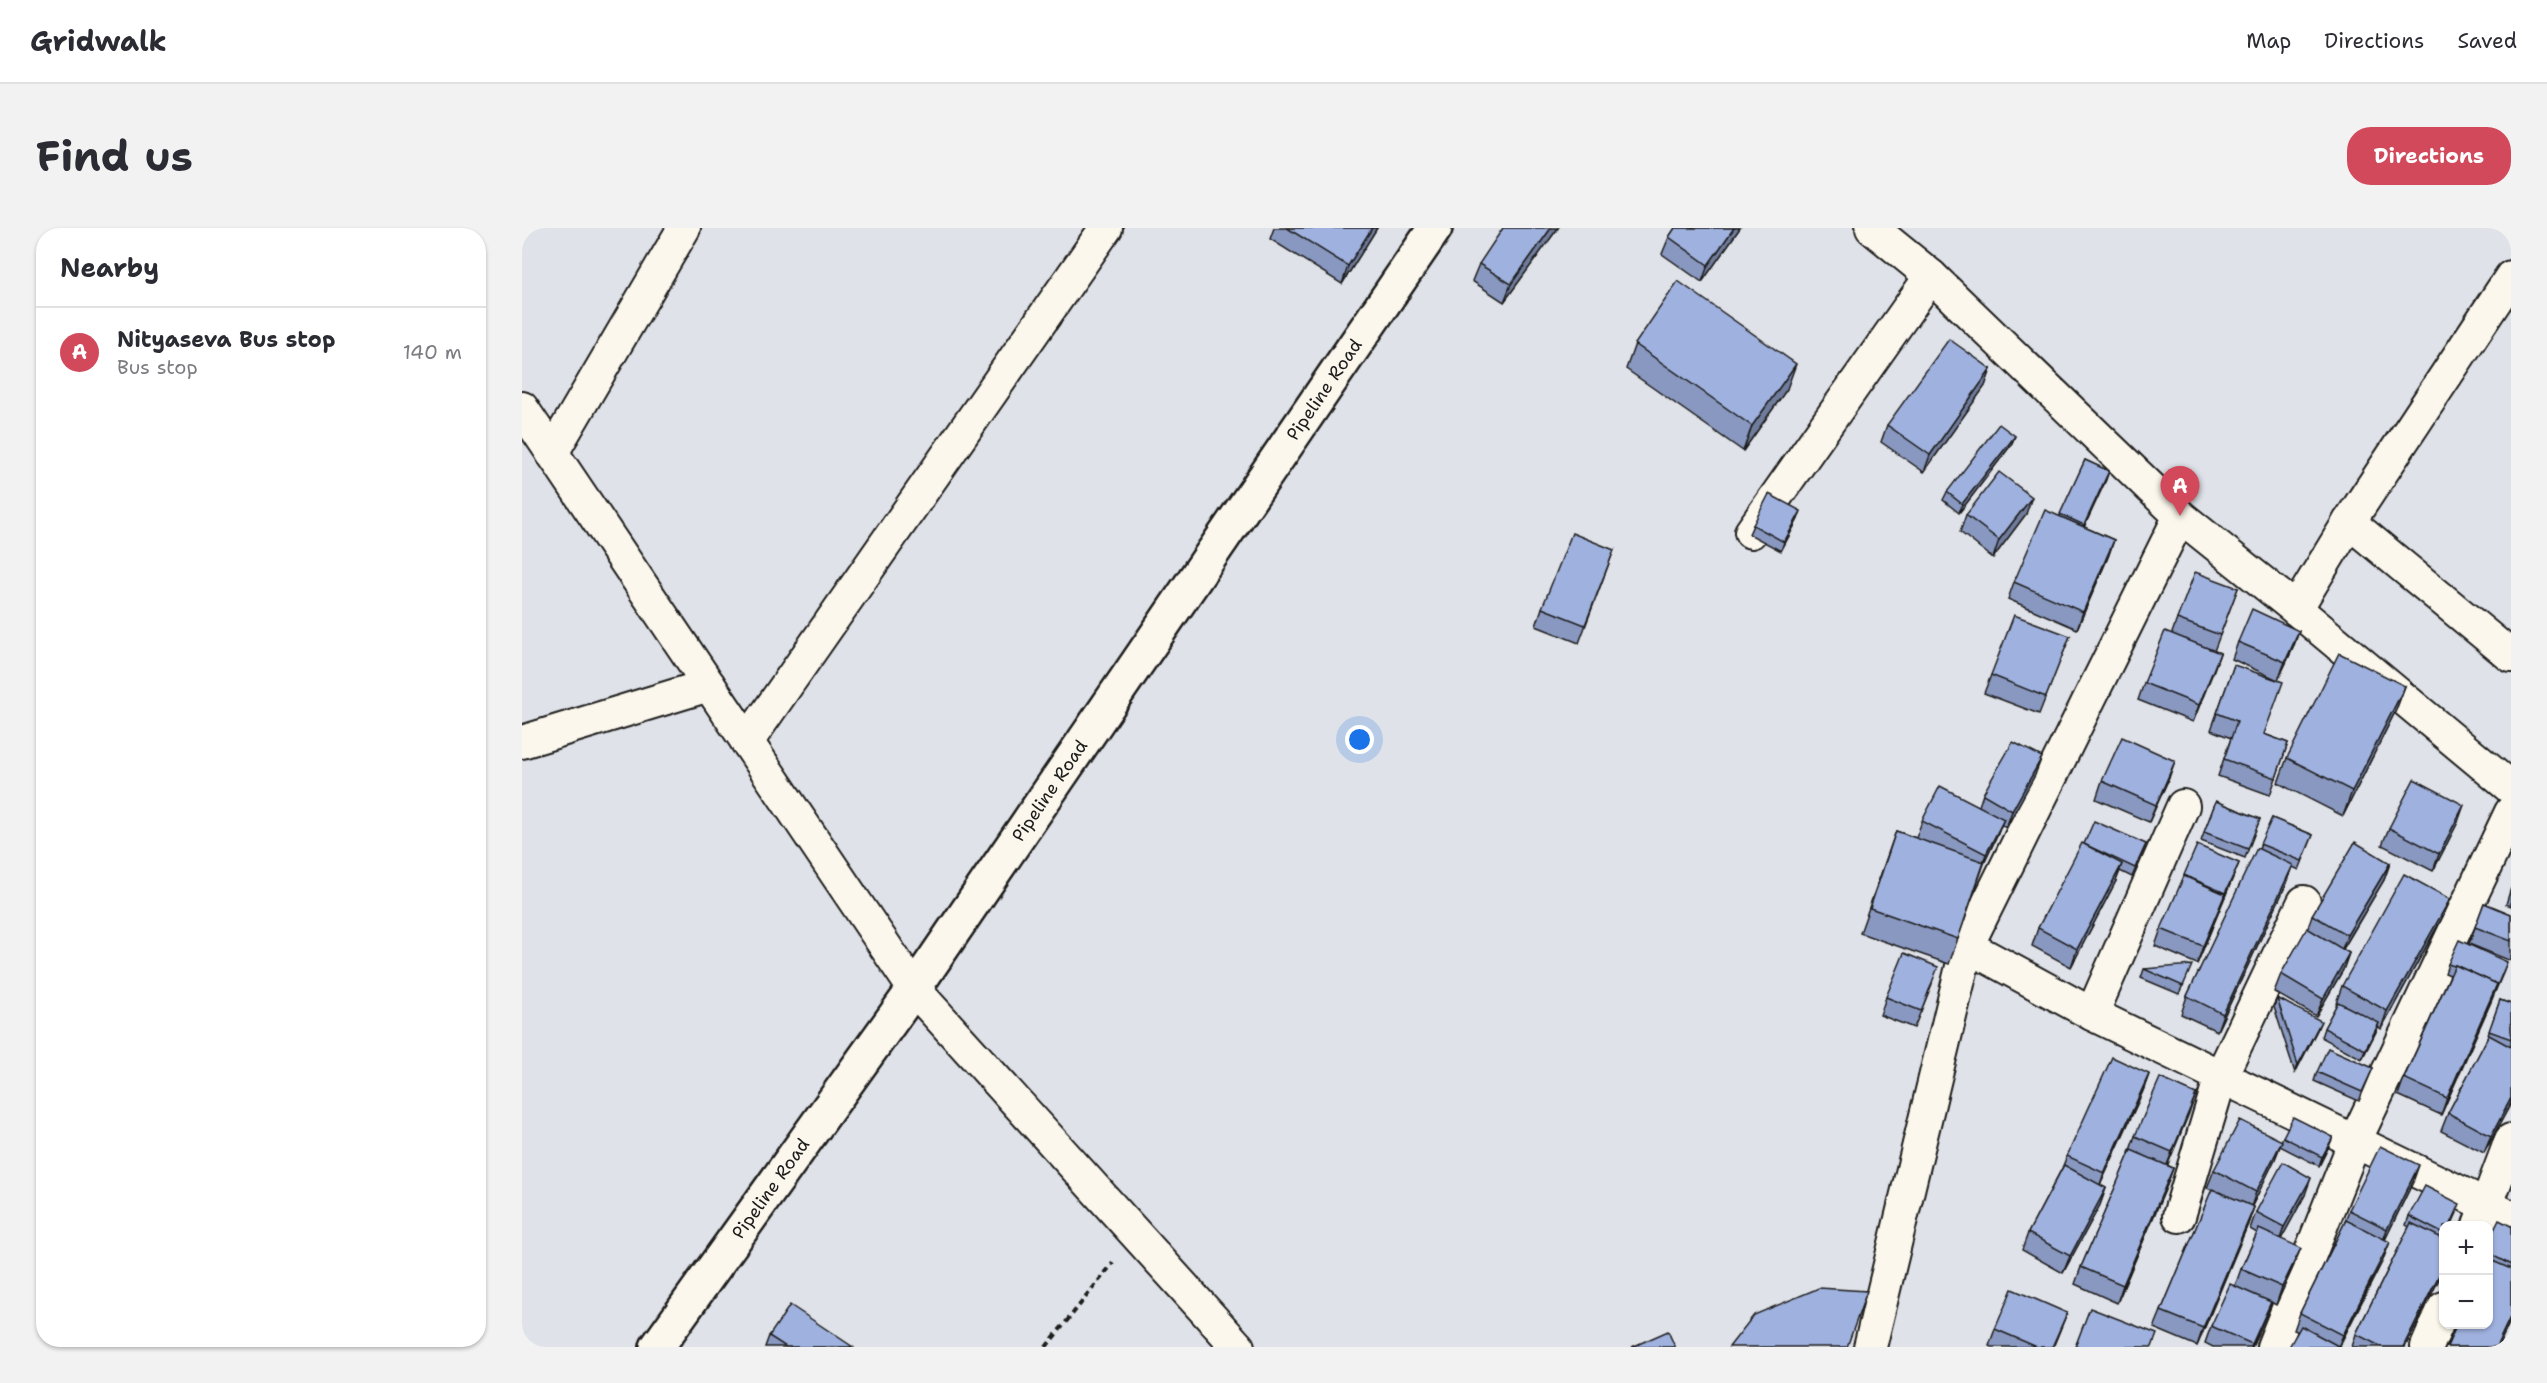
<!DOCTYPE html>
<meta charset="utf-8">
<style>
:root{--surface:#fff;--page:#f2f2f3;--text:#2b2b33;--muted:#7c7c81;--line:#e1e1e2;--accent:#d1495b}
body{margin:0;font-family:"Shantell Sans",sans-serif;background:var(--page);color:var(--text)}
.controls{position:absolute;right:18px;bottom:18px;display:grid;overflow:hidden;border-radius:12px;box-shadow:0 2px 4px #0004}
.controls button{width:54px;height:54px;display:grid;place-items:center;padding:0;border:0;border-bottom:2px solid var(--line);background:var(--surface);color:var(--text);font:30px sans-serif}
.you{position:absolute;left:838px;top:512px;width:21px;height:21px;margin:-15px;border:4px solid #fff;border-radius:50%;background:#1a73e8;box-shadow:0 0 0 9px #1a73e833}
.badge{display:grid;place-items:center;width:39px;height:39px;border-radius:50%;background:var(--accent);color:#fff;font-size:20px;font-weight:700}
.pin{position:absolute;translate:-50% -50px;filter:drop-shadow(0 2px 3px #0008)}
.pin::after{content:'';position:absolute;top:32px;width:21px;height:18px;background:inherit;clip-path:polygon(0 0,100% 0,50% 100%)}
.list{margin:0;padding:0;list-style:none}
h2{display:flex;justify-content:space-between;align-items:center;height:78px;margin:0;padding:0 24px;font-size:26px}
h2 small{font-size:20px;font-weight:400;color:var(--muted)}
.list li{display:grid;grid-template-columns:39px 1fr auto;gap:18px;align-items:center;box-sizing:border-box;height:90px;padding:0 24px;border-top:2px solid var(--line)}
.list b{display:block;font-size:22px;white-space:nowrap}
.list p{margin:0;font-size:20px;white-space:nowrap;color:var(--muted)}
.list em{font-size:20px;font-style:normal;color:var(--muted)}
.map{position:relative;flex:none;width:1989px;height:1119px;overflow:hidden;border-radius:24px}
header{display:flex;align-items:center;gap:36px;box-sizing:border-box;height:84px;padding:0 30px;background:var(--surface);border-bottom:2px solid var(--line)}
header strong{font-size:28px}
nav{display:flex;gap:33px;margin-inline-start:auto;font-size:21px}
.intro{display:flex;align-items:center;justify-content:space-between;box-sizing:border-box;height:144px;padding:0 36px}
h1{margin:0;font-size:42px}
.button{padding:15px 27px;border-radius:24px;background:var(--accent);color:#fff;font-size:21px;font-weight:700}
main{display:flex;gap:36px;padding:0 36px}
aside{flex:1;background:var(--surface);border-radius:24px;box-shadow:0 2px 4px #0004}
.map>svg:first-child{display:block}
.lines{fill:none;stroke-linecap:round;stroke-linejoin:round}
.street-casing{stroke:#1c1c1c;stroke-width:36}
.secondary-casing{stroke:#1c1c1c;stroke-width:38}
.path{stroke:#1c1c1c;stroke-width:4;stroke-dasharray:6 4.5;stroke-linecap:butt}
.street{stroke:#fbf7ec;stroke-width:32}
.secondary{stroke:#fbf7ec;stroke-width:33}
.wall{fill:#8998c0;stroke:#1c1c1c;stroke-width:1.5}
.shaded-wall{fill:#6f7c9c;stroke:#1c1c1c;stroke-width:1.5}
.building{fill:#9fb1df;stroke:#1c1c1c;stroke-width:1.5}
.labels{text-anchor:middle;stroke-width:4.5;stroke-linejoin:round;paint-order:stroke}
.street-label{font-size:18px;fill:#1c1c1c;stroke:#fbf7ec}
</style>
<header>
<strong>Gridwalk</strong>
<nav><a>Map</a><a>Directions</a><a>Saved</a></nav>
</header>
<div class="intro"><h1>Find us</h1><a class="button">Directions</a></div>
<main>
<aside>
<h2>Nearby<small></small></h2>
<ul class="list">
<li><span class="badge">A</span><div><b>Nityaseva Bus stop</b><p>Bus stop</p></div><em>140 m</em></li>
</ul>
</aside>
<div class="map">
<svg width="1989" height="1119" viewBox="0 0 1989 1119">
<rect width="100%" height="100%" fill="#dfe2e8"/>
<filter id="ink" filterUnits="userSpaceOnUse"><feTurbulence type="fractalNoise" baseFrequency=".0167" numOctaves="2"/><feDisplacementMap in="SourceGraphic" scale="12" xChannelSelector="R" yChannelSelector="G"/><feConvolveMatrix kernelMatrix="1 2 1 2 8 2 1 2 1" color-interpolation-filters="sRGB"/></filter>
<g filter="url(#ink)">
<g class="lines">
<defs>
<g id="street">
<path d="M 1350,0 L 1409,48 L 1658,288 L 1774,381 L 1989,560"/>
<path d="M 0,180 L 392,761 L 716,1119"/>
<path d="M 30,225 L 162,0"/>
<path d="M 1827,294 L 1989,428"/>
<path d="M 1229,304 L 1409,48"/>
<path d="M 1774,381 L 1827,294 L 1989,49"/>
<path d="M 0,514 L 187,457"/>
<path d="M 225,514 L 584,0"/>
<path d="M 1445,718 L 1570,786 L 1989,989"/>
<path d="M 1570,786 L 1661,578"/>
<path d="M 1657,988 L 1699,848 L 1782,674"/>
<path d="M 1957,997 L 1989,912"/>
<path d="M 1348,1119 L 1445,718 L 1658,288"/>
<path d="M 1751,1119 L 1833,913 L 1989,584"/>
<path d="M 1905,1119 L 1922,1080"/>
</g>
<g id="secondary">
<path id="s1" d="M 135,1119 L 392,761 L 913,0"/>
</g>
</defs>
<use href="#street" class="street-casing"/>
<use href="#secondary" class="secondary-casing"/>
<path class="path" d="M 524,1119 L 591,1035"/>
<use href="#street" class="street"/>
<use href="#secondary" class="secondary"/>
</g>
<g class="wall">
<path d="M 752,0 L 855,0 L 820,56 L 748,11 Z"/>
<path d="M 1036,0 L 982,74 L 950,53 L 957,36 Z"/>
<path d="M 1153,0 L 1218,0 L 1180,54 L 1140,26 L 1147,9 Z"/>
<path d="M 1113,116 L 1265,161 L 1221,223 L 1104,141 Z"/>
<path d="M 1469,141 L 1463,158 L 1402,244 L 1359,214 L 1365,197 Z"/>
<path d="M 1493,208 L 1489,217 L 1437,285 L 1421,272 L 1425,264 Z"/>
<path d="M 1563,232 L 1587,243 L 1562,299 L 1592,312 L 1586,329 L 1555,401 L 1486,371 L 1492,354 L 1538,288 Z"/>
<path d="M 1504,286 L 1471,330 L 1438,304 L 1444,287 Z"/>
<path d="M 1276,291 L 1259,323 L 1227,306 L 1231,297 Z"/>
<path d="M 1092,322 L 1057,415 L 1014,398 L 1020,380 Z"/>
<path d="M 1716,360 L 1692,423 L 1698,425 L 1671,494 L 1616,472 L 1622,455 L 1650,405 L 1655,391 Z"/>
<path d="M 1777,403 L 1771,420 L 1756,452 L 1710,431 L 1716,414 Z"/>
<path d="M 1548,408 L 1517,486 L 1462,465 L 1469,447 Z"/>
<path d="M 1712,437 L 1742,506 L 1766,515 L 1748,567 L 1696,548 L 1709,510 L 1689,502 Z"/>
<path d="M 1883,458 L 1874,482 L 1821,588 L 1756,555 L 1765,530 Z"/>
<path d="M 1513,547 L 1484,600 L 1479,597 L 1475,608 L 1462,636 L 1427,736 L 1338,705 L 1374,603 L 1394,610 L 1400,593 L 1457,578 L 1461,566 Z"/>
<path d="M 1647,550 L 1627,594 L 1574,571 L 1580,553 Z"/>
<path d="M 1694,573 L 1738,591 L 1723,630 L 1679,613 Z"/>
<path d="M 1750,590 L 1791,607 L 1777,642 L 1771,639 L 1765,655 L 1695,803 L 1659,786 L 1665,768 L 1737,621 Z"/>
<path d="M 1936,594 L 1911,643 L 1860,617 L 1867,600 Z"/>
<path d="M 1562,616 L 1624,616 L 1610,649 L 1598,643 L 1594,653 L 1549,739 L 1510,718 L 1516,700 Z"/>
<path d="M 1717,635 L 1675,736 L 1633,718 L 1639,701 Z"/>
<path d="M 1868,635 L 1862,652 L 1821,721 L 1827,725 L 1821,742 L 1794,788 L 1752,764 L 1759,746 L 1786,700 L 1790,687 Z"/>
<path d="M 1989,660 L 1989,678 L 1984,676 Z"/>
<path d="M 1962,675 L 1989,686 L 1989,733 L 1947,716 Z"/>
<path d="M 1921,688 L 1859,801 L 1856,799 L 1840,831 L 1799,809 L 1802,800 L 1815,776 L 1814,775 L 1820,758 Z"/>
<path d="M 1926,736 L 1982,743 L 1919,887 L 1876,867 L 1882,850 L 1928,747 L 1923,745 Z"/>
<path d="M 1622,741 L 1666,745 L 1657,766 L 1619,750 Z"/>
<path d="M 1410,756 L 1392,800 L 1358,787 L 1364,769 Z"/>
<path d="M 1755,770 L 1795,802 L 1773,845 L 1752,779 Z"/>
<path d="M 1978,772 L 1989,776 L 1989,875 L 1962,925 L 1919,903 L 1926,885 L 1964,813 Z"/>
<path d="M 1851,840 L 1837,873 L 1792,853 L 1795,844 Z"/>
<path d="M 1627,846 L 1621,863 L 1578,957 L 1584,960 L 1578,977 L 1541,1045 L 1500,1022 L 1506,1005 L 1540,940 L 1545,928 Z"/>
<path d="M 1674,866 L 1645,937 L 1651,940 L 1645,957 L 1595,1075 L 1553,1056 L 1559,1039 L 1608,925 L 1607,925 L 1613,908 Z"/>
<path d="M 1761,909 L 1811,909 L 1807,918 L 1797,938 L 1758,918 L 1753,931 L 1730,978 L 1732,979 L 1726,996 L 1675,1118 L 1632,1100 L 1639,1083 L 1690,962 L 1685,960 L 1692,942 L 1759,913 Z"/>
<path d="M 1891,954 L 1863,1012 L 1861,1032 L 1817,1119 L 1772,1102 L 1778,1085 L 1822,996 L 1827,982 Z"/>
<path d="M 1783,967 L 1759,1011 L 1772,1037 L 1754,1077 L 1749,1074 L 1730,1119 L 1691,1119 L 1683,1115 L 1689,1098 L 1713,1058 L 1719,1041 L 1735,1005 L 1728,1001 L 1734,984 Z"/>
<path d="M 1935,985 L 1929,998 L 1922,998 L 1922,1041 L 1883,1119 L 1830,1119 L 1834,1106 L 1887,999 L 1884,997 L 1887,988 Z"/>
<path d="M 1989,998 L 1989,1091 L 1976,1119 L 1925,1119 L 1966,1096 L 1966,1014 Z"/>
<path d="M 1545,1085 L 1531,1119 L 1469,1119 L 1467,1118 L 1473,1101 Z"/>
<path d="M 247,1108 L 331,1119 L 243,1119 Z"/>
</g>
<g class="shaded-wall">
<path d="M 850,0 L 855,0 L 820,56 L 826,38 Z"/>
<path d="M 1029,0 L 1036,0 L 982,74 L 989,56 Z"/>
<path d="M 1212,0 L 1218,0 L 1180,54 L 1186,37 Z"/>
<path d="M 1274,136 L 1265,161 L 1221,223 L 1230,198 Z"/>
<path d="M 1469,141 L 1463,158 L 1402,244 L 1408,227 Z"/>
<path d="M 1493,208 L 1489,217 L 1437,285 L 1440,276 Z"/>
<path d="M 1587,243 L 1584,252 L 1559,306 L 1562,297 Z"/>
<path d="M 1510,269 L 1504,286 L 1471,330 L 1477,312 Z"/>
<path d="M 1279,283 L 1276,291 L 1259,323 L 1262,314 Z"/>
<path d="M 1592,312 L 1586,329 L 1555,401 L 1561,384 Z"/>
<path d="M 1777,403 L 1771,420 L 1756,452 L 1763,434 Z"/>
<path d="M 1698,425 L 1692,442 L 1671,494 L 1677,477 Z"/>
<path d="M 1883,458 L 1874,482 L 1821,588 L 1830,563 Z"/>
<path d="M 1520,529 L 1513,547 L 1484,600 L 1490,583 Z"/>
<path d="M 1653,533 L 1647,550 L 1627,594 L 1634,577 Z"/>
<path d="M 1942,577 L 1936,594 L 1911,643 L 1917,626 Z"/>
<path d="M 1482,591 L 1475,608 L 1458,643 L 1464,626 Z"/>
<path d="M 1717,635 L 1697,683 L 1675,736 L 1681,718 Z"/>
<path d="M 1868,635 L 1862,652 L 1819,724 L 1825,707 Z"/>
<path d="M 1600,636 L 1594,653 L 1549,739 L 1555,721 Z"/>
<path d="M 1771,637 L 1765,655 L 1695,803 L 1701,786 Z"/>
<path d="M 1928,671 L 1921,688 L 1859,801 L 1865,783 Z"/>
<path d="M 1827,725 L 1821,742 L 1794,788 L 1801,771 Z"/>
<path d="M 1985,734 L 1969,774 L 1919,887 L 1925,870 Z"/>
<path d="M 1799,793 L 1795,802 L 1773,845 L 1776,837 Z"/>
<path d="M 1857,795 L 1854,804 L 1840,831 L 1843,822 Z"/>
<path d="M 1627,846 L 1621,863 L 1576,962 L 1582,945 Z"/>
<path d="M 1674,866 L 1668,883 L 1644,941 L 1650,924 Z"/>
<path d="M 1989,870 L 1989,875 L 1962,925 L 1969,908 Z"/>
<path d="M 1811,909 L 1807,918 L 1797,938 L 1800,929 Z"/>
<path d="M 1760,913 L 1753,931 L 1728,982 L 1734,964 Z"/>
<path d="M 1897,937 L 1891,954 L 1859,1019 L 1865,1001 Z"/>
<path d="M 1651,940 L 1645,957 L 1595,1075 L 1601,1057 Z"/>
<path d="M 1789,950 L 1783,967 L 1756,1017 L 1762,999 Z"/>
<path d="M 1584,960 L 1578,977 L 1541,1045 L 1548,1028 Z"/>
<path d="M 1732,979 L 1726,996 L 1675,1118 L 1681,1100 Z"/>
<path d="M 1868,1014 L 1861,1032 L 1816,1119 L 1821,1107 Z"/>
<path d="M 1779,1020 L 1772,1037 L 1754,1077 L 1760,1059 Z"/>
<path d="M 1922,1037 L 1922,1041 L 1883,1119 L 1881,1119 Z"/>
<path d="M 1749,1074 L 1742,1091 L 1730,1119 L 1729,1119 Z"/>
<path d="M 1545,1085 L 1531,1119 L 1530,1119 Z"/>
<path d="M 1989,1087 L 1989,1091 L 1976,1119 L 1974,1119 Z"/>
</g>
<g class="building">
<path d="M 765,0 L 850,0 L 826,38 Z"/>
<path d="M 981,0 L 1029,0 L 989,56 L 957,36 Z"/>
<path d="M 1153,0 L 1212,0 L 1186,37 L 1147,9 Z"/>
<path d="M 1156,53 L 1274,136 L 1230,198 L 1113,116 Z"/>
<path d="M 1427,111 L 1469,141 L 1408,227 L 1365,197 Z"/>
<path d="M 1477,196 L 1493,208 L 1440,276 L 1425,264 Z"/>
<path d="M 1563,232 L 1587,243 L 1562,297 L 1538,286 Z"/>
<path d="M 1477,244 L 1510,269 L 1477,312 L 1444,287 Z"/>
<path d="M 1247,266 L 1279,283 L 1262,314 L 1231,297 Z"/>
<path d="M 1523,282 L 1592,312 L 1561,384 L 1492,354 Z"/>
<path d="M 1050,305 L 1092,322 L 1063,397 L 1020,380 Z"/>
<path d="M 1673,344 L 1716,360 L 1698,407 L 1655,391 Z"/>
<path d="M 1730,381 L 1777,403 L 1763,434 L 1716,414 Z"/>
<path d="M 1492,387 L 1548,408 L 1524,469 L 1469,447 Z"/>
<path d="M 1643,403 L 1698,425 L 1677,477 L 1622,455 Z"/>
<path d="M 1817,425 L 1883,458 L 1830,563 L 1765,530 Z"/>
<path d="M 1712,437 L 1761,454 L 1742,506 L 1766,515 L 1754,550 L 1702,531 L 1715,493 L 1695,485 Z"/>
<path d="M 1600,509 L 1653,533 L 1634,577 L 1580,553 Z"/>
<path d="M 1491,514 L 1520,529 L 1490,583 L 1461,566 Z"/>
<path d="M 1892,551 L 1942,577 L 1917,626 L 1867,600 Z"/>
<path d="M 1418,558 L 1482,591 L 1464,626 L 1400,593 Z"/>
<path d="M 1694,573 L 1738,591 L 1726,621 L 1682,604 Z"/>
<path d="M 1750,590 L 1791,607 L 1780,633 L 1738,616 Z"/>
<path d="M 1572,593 L 1624,616 L 1613,640 L 1562,616 Z"/>
<path d="M 1374,603 L 1462,634 L 1436,711 L 1348,680 Z"/>
<path d="M 1833,614 L 1868,635 L 1825,707 L 1790,687 Z"/>
<path d="M 1560,615 L 1600,636 L 1555,721 L 1516,700 Z"/>
<path d="M 1675,617 L 1717,635 L 1703,665 L 1662,647 Z"/>
<path d="M 1735,620 L 1771,637 L 1701,786 L 1665,768 Z"/>
<path d="M 1882,646 L 1928,671 L 1865,783 L 1820,758 Z"/>
<path d="M 1662,648 L 1703,666 L 1681,718 L 1639,701 Z"/>
<path d="M 1962,675 L 1989,686 L 1989,713 L 1953,699 Z"/>
<path d="M 1785,700 L 1827,725 L 1801,771 L 1759,746 Z"/>
<path d="M 1937,712 L 1985,734 L 1975,758 L 1975,756 L 1933,737 L 1932,738 L 1926,736 Z"/>
<path d="M 1382,725 L 1416,739 L 1399,783 L 1364,769 Z"/>
<path d="M 1670,737 L 1661,758 L 1622,741 Z"/>
<path d="M 1933,737 L 1975,756 L 1925,870 L 1882,850 Z"/>
<path d="M 1755,770 L 1799,793 L 1776,837 Z"/>
<path d="M 1978,772 L 1989,776 L 1989,811 L 1967,803 Z"/>
<path d="M 1816,774 L 1857,795 L 1843,822 L 1802,800 Z"/>
<path d="M 1967,807 L 1989,819 L 1989,870 L 1969,908 L 1926,885 Z"/>
<path d="M 1806,820 L 1851,840 L 1840,864 L 1795,844 Z"/>
<path d="M 1590,829 L 1627,846 L 1582,945 L 1545,928 Z"/>
<path d="M 1638,850 L 1674,866 L 1650,924 L 1613,908 Z"/>
<path d="M 1771,889 L 1811,909 L 1800,929 L 1761,909 Z"/>
<path d="M 1718,892 L 1760,913 L 1734,964 L 1692,942 Z"/>
<path d="M 1858,918 L 1897,937 L 1865,1001 L 1827,982 Z"/>
<path d="M 1609,922 L 1651,940 L 1601,1057 L 1559,1039 Z"/>
<path d="M 1761,934 L 1789,950 L 1762,999 L 1734,984 Z"/>
<path d="M 1542,937 L 1584,960 L 1548,1028 L 1506,1005 Z"/>
<path d="M 1903,958 L 1938,976 L 1928,998 L 1922,998 L 1922,1006 L 1887,988 Z"/>
<path d="M 1690,961 L 1732,979 L 1681,1100 L 1639,1083 Z"/>
<path d="M 1824,992 L 1868,1014 L 1821,1107 L 1778,1085 Z"/>
<path d="M 1977,992 L 1989,998 L 1989,1037 L 1966,1025 L 1966,1014 Z"/>
<path d="M 1889,995 L 1922,1011 L 1922,1037 L 1881,1119 L 1860,1119 L 1834,1106 Z"/>
<path d="M 1737,1001 L 1779,1020 L 1760,1059 L 1719,1041 Z"/>
<path d="M 1966,1031 L 1989,1041 L 1989,1087 L 1974,1119 L 1925,1119 L 1935,1096 L 1966,1096 Z"/>
<path d="M 1708,1056 L 1749,1074 L 1730,1116 L 1689,1098 Z"/>
<path d="M 1297,1060 L 1345,1063 L 1325,1119 L 1207,1119 L 1232,1087 Z"/>
<path d="M 1490,1061 L 1545,1085 L 1530,1119 L 1515,1119 L 1473,1101 Z"/>
<path d="M 268,1077 L 331,1119 L 264,1119 L 247,1108 Z"/>
<path d="M 1568,1080 L 1635,1106 L 1630,1119 L 1553,1119 Z"/>
<path d="M 1779,1098 L 1818,1119 L 1767,1119 Z"/>
<path d="M 1146,1103 L 1153,1119 L 1110,1119 Z"/>
</g>
</g>
<g class="labels">
<g class="street-label">
<text dy="6" stroke="none"><textPath href="#s1" startOffset="1167">Pipeline Road</textPath></text>
<text dy="6" stroke="none"><textPath href="#s1" startOffset="681">Pipeline Road</textPath></text>
<text dy="6" stroke="none"><textPath href="#s1" startOffset="195">Pipeline Road</textPath></text>
</g>
</g>
</svg>
<div class="controls">
<button>+</button>
<button>−</button>
</div>
<div class="you"></div>
<div class="pin badge" style="left:1658px;top:288px">A</div>
</div>
</main>
